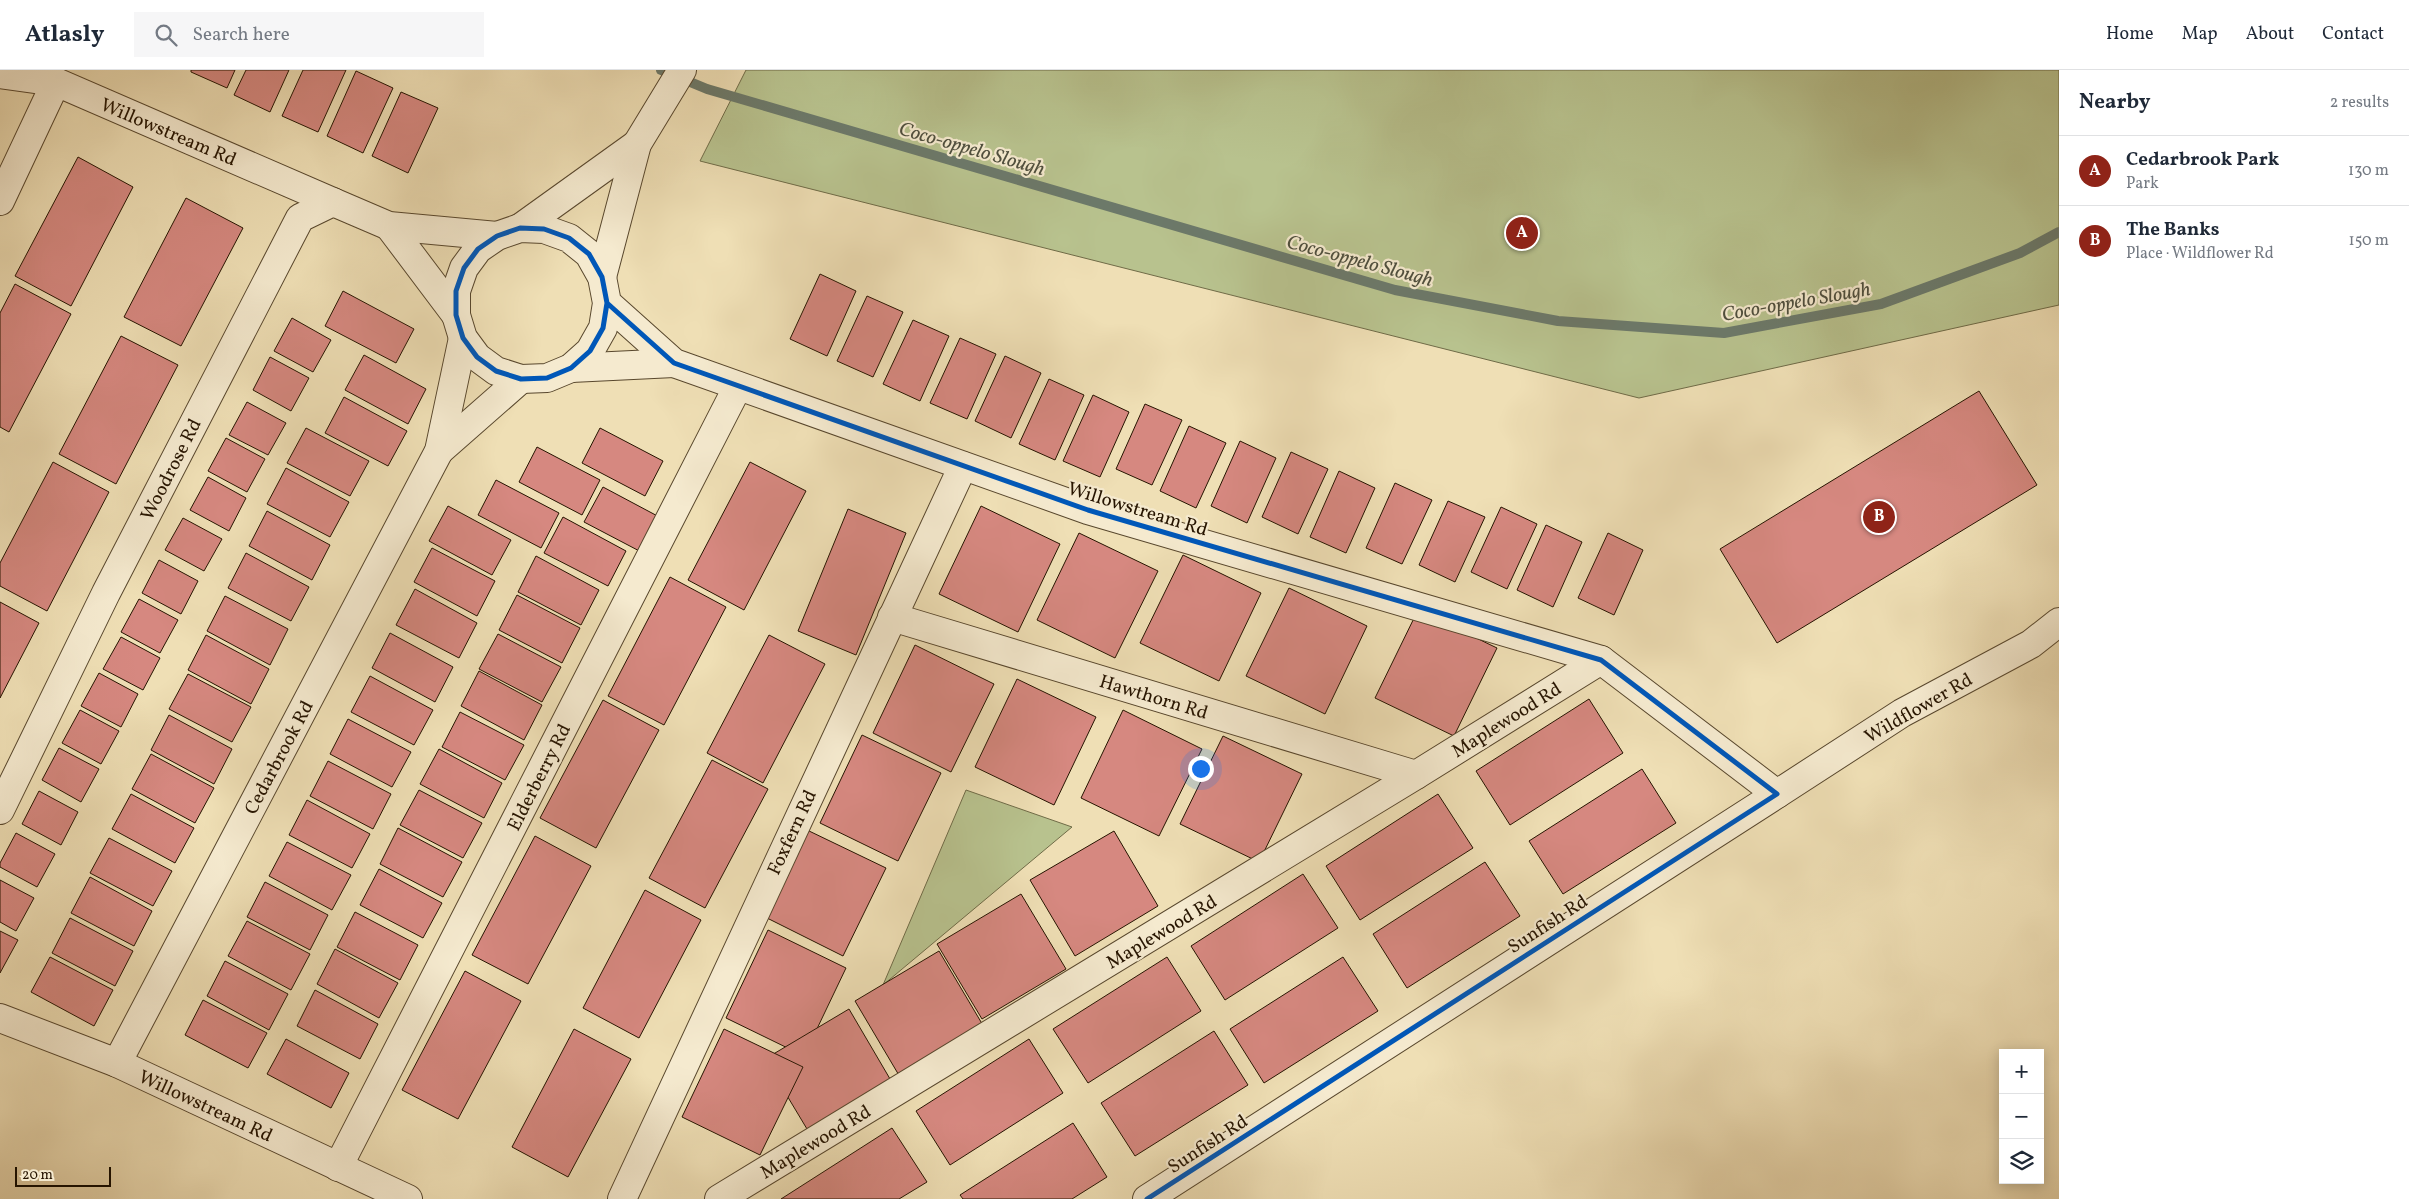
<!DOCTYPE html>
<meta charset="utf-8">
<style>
:root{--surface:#fff;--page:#f6f6f7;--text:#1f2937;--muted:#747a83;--line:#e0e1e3;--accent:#8f2418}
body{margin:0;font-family:Vollkorn,serif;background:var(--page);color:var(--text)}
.controls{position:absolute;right:15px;bottom:15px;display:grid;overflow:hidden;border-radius:0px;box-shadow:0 2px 12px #0003}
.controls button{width:45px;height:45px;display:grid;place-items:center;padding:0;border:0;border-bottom:1px solid var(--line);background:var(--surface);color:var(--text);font:25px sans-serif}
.scale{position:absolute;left:15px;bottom:12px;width:96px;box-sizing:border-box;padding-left:5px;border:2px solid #261400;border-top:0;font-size:14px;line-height:18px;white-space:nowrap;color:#261400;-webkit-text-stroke:4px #f5eacf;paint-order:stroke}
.you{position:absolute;left:1200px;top:698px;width:18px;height:18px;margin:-12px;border:4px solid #fff;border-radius:50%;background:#1a73e8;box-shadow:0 0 0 8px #1a73e833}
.badge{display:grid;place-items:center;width:32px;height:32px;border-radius:50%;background:var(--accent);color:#fff;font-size:16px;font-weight:700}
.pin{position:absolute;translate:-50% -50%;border:2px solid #fff;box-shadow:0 1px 5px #0006}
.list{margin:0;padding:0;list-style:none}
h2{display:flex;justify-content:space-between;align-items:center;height:65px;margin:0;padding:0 20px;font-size:21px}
h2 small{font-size:16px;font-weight:400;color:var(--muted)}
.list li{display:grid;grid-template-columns:32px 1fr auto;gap:15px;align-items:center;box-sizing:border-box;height:70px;padding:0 20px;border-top:1px solid var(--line)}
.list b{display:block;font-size:19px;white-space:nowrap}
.list p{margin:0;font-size:16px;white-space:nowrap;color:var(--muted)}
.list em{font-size:16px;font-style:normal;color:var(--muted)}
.icon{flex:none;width:28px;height:28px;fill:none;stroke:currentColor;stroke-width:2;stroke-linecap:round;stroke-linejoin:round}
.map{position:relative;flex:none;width:2059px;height:1129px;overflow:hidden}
header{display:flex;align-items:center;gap:30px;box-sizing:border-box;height:70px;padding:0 25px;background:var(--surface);border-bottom:1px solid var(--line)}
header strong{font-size:24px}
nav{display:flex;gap:28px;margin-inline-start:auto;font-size:18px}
.search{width:350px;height:45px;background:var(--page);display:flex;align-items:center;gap:12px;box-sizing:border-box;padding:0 18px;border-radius:0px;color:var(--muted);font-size:19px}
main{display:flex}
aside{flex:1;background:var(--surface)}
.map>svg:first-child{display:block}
.green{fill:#b8c28e;stroke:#6f6b47}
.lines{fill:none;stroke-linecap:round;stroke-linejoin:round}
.stream{stroke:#6c796a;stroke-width:10}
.building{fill:#d68880;stroke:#261400}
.minor-casing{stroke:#58472d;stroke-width:30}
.minor{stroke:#f5eacf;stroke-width:28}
.cycleway-casing{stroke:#f5eacf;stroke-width:8}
.cycleway{stroke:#0057b8;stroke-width:5}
.labels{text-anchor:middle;stroke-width:4.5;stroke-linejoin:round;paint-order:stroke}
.street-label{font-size:19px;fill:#261400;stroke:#f5eacf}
.water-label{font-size:20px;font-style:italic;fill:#4f4f3e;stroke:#f5eacf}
</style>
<header>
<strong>Atlasly</strong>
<div class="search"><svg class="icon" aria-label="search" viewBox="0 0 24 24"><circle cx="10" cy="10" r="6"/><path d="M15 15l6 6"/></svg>Search here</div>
<nav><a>Home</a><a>Map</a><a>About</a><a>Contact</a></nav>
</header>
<main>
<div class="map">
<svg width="2059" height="1129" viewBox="0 0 2059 1129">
<rect width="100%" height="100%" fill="#efdfb5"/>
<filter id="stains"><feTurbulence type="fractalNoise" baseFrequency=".004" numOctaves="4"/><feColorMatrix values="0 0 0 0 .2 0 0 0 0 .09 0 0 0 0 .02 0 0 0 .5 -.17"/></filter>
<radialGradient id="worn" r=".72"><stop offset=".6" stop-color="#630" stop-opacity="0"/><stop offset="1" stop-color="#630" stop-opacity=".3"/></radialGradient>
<g class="green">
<path d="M 746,0 L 2059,0 L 2059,235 L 1639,328 L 700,91 Z"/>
<path d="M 966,720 L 1072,757 L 883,915 Z"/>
</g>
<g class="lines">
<path class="stream" d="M 661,0 L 707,19 L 1395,220 L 1558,251 L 1724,263 L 1881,234 L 2020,183 L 2059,162"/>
</g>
<g class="building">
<path d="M 191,0 L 235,0 L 227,18 L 191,2 Z"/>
<path d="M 246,0 L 289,0 L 270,42 L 234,25 Z"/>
<path d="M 303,0 L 346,0 L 318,62 L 282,46 Z"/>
<path d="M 356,1 L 393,18 L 363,83 L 327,66 Z"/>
<path d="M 401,22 L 438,38 L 408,103 L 372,86 Z"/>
<path d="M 78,87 L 133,117 L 71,236 L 15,206 Z"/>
<path d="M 186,128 L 243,158 L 181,276 L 124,247 Z"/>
<path d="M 820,204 L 856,221 L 827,286 L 790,269 Z"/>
<path d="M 15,214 L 71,244 L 9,362 L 0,357 L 0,243 Z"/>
<path d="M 343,221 L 414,259 L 396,293 L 325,256 Z"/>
<path d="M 867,226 L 903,242 L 873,307 L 837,291 Z"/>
<path d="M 292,248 L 331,270 L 313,302 L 274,281 Z"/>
<path d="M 913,250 L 949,266 L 920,331 L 883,314 Z"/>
<path d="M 121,266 L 178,295 L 116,414 L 59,384 Z"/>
<path d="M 960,268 L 996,284 L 967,349 L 930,333 Z"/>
<path d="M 364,285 L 426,319 L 408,354 L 345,320 Z"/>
<path d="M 1005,286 L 1041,303 L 1011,368 L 975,351 Z"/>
<path d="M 270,287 L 309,308 L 291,341 L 253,320 Z"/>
<path d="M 1049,309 L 1084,325 L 1055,390 L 1019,374 Z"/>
<path d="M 1979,321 L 2037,415 L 1777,573 L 1720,479 Z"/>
<path d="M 1093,325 L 1129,342 L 1100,407 L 1063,391 Z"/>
<path d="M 344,327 L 407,361 L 388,396 L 325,363 Z"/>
<path d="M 247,332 L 286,353 L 268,385 L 229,365 Z"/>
<path d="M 1145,334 L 1182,350 L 1152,415 L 1116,399 Z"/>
<path d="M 1189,356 L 1226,373 L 1196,438 L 1160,421 Z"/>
<path d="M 306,358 L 369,391 L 350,426 L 287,393 Z"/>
<path d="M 600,358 L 663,391 L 645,426 L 582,393 Z"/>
<path d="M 226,368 L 265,389 L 247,422 L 208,401 Z"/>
<path d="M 1240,371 L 1276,388 L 1247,453 L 1211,436 Z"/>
<path d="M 537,377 L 600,410 L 582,445 L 519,412 Z"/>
<path d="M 1291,382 L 1328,399 L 1298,464 L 1262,447 Z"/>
<path d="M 53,392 L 109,422 L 47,541 L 0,516 L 0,493 Z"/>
<path d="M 750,392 L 806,421 L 744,540 L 688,510 Z"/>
<path d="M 286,398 L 349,432 L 330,467 L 267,434 Z"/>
<path d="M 1339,401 L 1375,418 L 1346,483 L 1310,467 Z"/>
<path d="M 208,407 L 246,428 L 229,461 L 190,440 Z"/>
<path d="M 496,410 L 559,443 L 541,478 L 478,445 Z"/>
<path d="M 1395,413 L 1432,430 L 1402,494 L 1366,478 Z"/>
<path d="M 603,417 L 665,450 L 647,485 L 584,452 Z"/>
<path d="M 1448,431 L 1485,447 L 1455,512 L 1419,495 Z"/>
<path d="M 448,436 L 511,470 L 492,505 L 429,471 Z"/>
<path d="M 981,436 L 1060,474 L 1018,562 L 939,524 Z"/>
<path d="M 1501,437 L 1537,454 L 1507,519 L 1471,502 Z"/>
<path d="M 848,439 L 906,463 L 856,585 L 798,561 Z"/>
<path d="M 267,441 L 330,475 L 312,510 L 249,476 Z"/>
<path d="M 563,447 L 626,481 L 608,516 L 544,483 Z"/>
<path d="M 183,448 L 222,469 L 204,501 L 165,480 Z"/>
<path d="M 1546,455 L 1582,472 L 1553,537 L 1517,520 Z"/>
<path d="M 1079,463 L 1158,501 L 1115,588 L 1037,550 Z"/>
<path d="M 1608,463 L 1643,480 L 1614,545 L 1578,528 Z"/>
<path d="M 432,478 L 495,511 L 477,546 L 414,512 Z"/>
<path d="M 246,483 L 309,517 L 291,551 L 228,518 Z"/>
<path d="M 1183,485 L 1261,523 L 1219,611 L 1140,573 Z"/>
<path d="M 536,486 L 599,520 L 581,555 L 518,522 Z"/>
<path d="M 159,490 L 198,511 L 181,544 L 142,523 Z"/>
<path d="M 670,507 L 726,537 L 664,655 L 608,626 Z"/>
<path d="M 1289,518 L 1367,556 L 1325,644 L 1246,606 Z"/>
<path d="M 415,519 L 477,553 L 459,588 L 396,555 Z"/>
<path d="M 517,525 L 580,558 L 562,593 L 499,560 Z"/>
<path d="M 225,526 L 288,559 L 270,595 L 207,561 Z"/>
<path d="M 139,529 L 178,550 L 160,583 L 121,562 Z"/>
<path d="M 0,532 L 39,553 L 0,628 Z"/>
<path d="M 1418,540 L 1497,578 L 1454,666 L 1375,628 Z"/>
<path d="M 390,563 L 453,597 L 435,632 L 372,598 Z"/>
<path d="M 498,564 L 561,597 L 542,632 L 479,599 Z"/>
<path d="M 206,565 L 269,599 L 251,634 L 188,600 Z"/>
<path d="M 769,565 L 825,594 L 763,713 L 707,683 Z"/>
<path d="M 121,567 L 160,588 L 143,620 L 103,599 Z"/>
<path d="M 915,575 L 994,614 L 951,702 L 873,663 Z"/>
<path d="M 479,601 L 542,635 L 524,670 L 461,636 Z"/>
<path d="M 99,603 L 138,624 L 121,657 L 81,636 Z"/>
<path d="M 188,604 L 251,637 L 232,672 L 169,639 Z"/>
<path d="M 370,606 L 433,640 L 414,675 L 351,642 Z"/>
<path d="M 1017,609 L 1096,647 L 1054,735 L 975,697 Z"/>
<path d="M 1589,629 L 1623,683 L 1510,755 L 1476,701 Z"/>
<path d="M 603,630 L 659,660 L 596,778 L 540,748 Z"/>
<path d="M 80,640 L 119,661 L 101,694 L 62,673 Z"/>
<path d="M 1123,640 L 1202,679 L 1159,766 L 1081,728 Z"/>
<path d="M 460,642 L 524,675 L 505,710 L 442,677 Z"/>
<path d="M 169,645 L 232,679 L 214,714 L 151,680 Z"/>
<path d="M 348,649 L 411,682 L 392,717 L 330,684 Z"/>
<path d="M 862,665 L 941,703 L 898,791 L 820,753 Z"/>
<path d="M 1223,666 L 1302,704 L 1259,792 L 1180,754 Z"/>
<path d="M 59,678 L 99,699 L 81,732 L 42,710 Z"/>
<path d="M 439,679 L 502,713 L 484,748 L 420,714 Z"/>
<path d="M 151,684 L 214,718 L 195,753 L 132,719 Z"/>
<path d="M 712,690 L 768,719 L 705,838 L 649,808 Z"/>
<path d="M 328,691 L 391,724 L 373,759 L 310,726 Z"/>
<path d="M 1642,699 L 1676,753 L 1563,824 L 1529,771 Z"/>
<path d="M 419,720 L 482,753 L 463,788 L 400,755 Z"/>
<path d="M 39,721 L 78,742 L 61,775 L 22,754 Z"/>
<path d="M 131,724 L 194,758 L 175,793 L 112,759 Z"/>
<path d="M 1438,724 L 1473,778 L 1360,850 L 1326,796 Z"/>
<path d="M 307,730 L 370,764 L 352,798 L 289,765 Z"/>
<path d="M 398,758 L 462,792 L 443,827 L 380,794 Z"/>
<path d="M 807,760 L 886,798 L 843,886 L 765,847 Z"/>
<path d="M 1114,761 L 1158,836 L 1075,886 L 1030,810 Z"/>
<path d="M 16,763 L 55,784 L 37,817 L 0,797 L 0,793 Z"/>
<path d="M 535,766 L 591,796 L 528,914 L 472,885 Z"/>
<path d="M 109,768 L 172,801 L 153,836 L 90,803 Z"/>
<path d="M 287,772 L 351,805 L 332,840 L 269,806 Z"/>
<path d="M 1485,792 L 1520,846 L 1407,918 L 1373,864 Z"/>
<path d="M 379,799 L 442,833 L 423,868 L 360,835 Z"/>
<path d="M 1303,804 L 1338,858 L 1225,930 L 1191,876 Z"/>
<path d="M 90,807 L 152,841 L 134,876 L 71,843 Z"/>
<path d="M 0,810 L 34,828 L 16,861 L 0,852 Z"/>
<path d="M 265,812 L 328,845 L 310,880 L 247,847 Z"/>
<path d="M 645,820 L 701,850 L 639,968 L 583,938 Z"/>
<path d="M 1021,824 L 1066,899 L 982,949 L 937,874 Z"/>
<path d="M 355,842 L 418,875 L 400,910 L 337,877 Z"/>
<path d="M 70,848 L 133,881 L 115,916 L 52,883 Z"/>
<path d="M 247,851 L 310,884 L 291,920 L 228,886 Z"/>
<path d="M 768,860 L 846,898 L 804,986 L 726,948 Z"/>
<path d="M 0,861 L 18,870 L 0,903 Z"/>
<path d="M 335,879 L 398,913 L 379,948 L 317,914 Z"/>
<path d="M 939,881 L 984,957 L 900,1007 L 855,931 Z"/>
<path d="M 50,887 L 113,920 L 94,956 L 31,922 Z"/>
<path d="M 1167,887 L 1201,941 L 1088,1013 L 1053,959 Z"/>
<path d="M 1343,887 L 1378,941 L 1264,1013 L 1230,959 Z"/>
<path d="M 225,891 L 288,924 L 269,960 L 207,926 Z"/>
<path d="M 465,901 L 521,931 L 458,1049 L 402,1020 Z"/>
<path d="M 315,920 L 378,954 L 360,989 L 297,956 Z"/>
<path d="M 203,930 L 267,963 L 248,998 L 185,965 Z"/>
<path d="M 849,939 L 893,1014 L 810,1064 L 765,989 Z"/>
<path d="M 574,959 L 631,989 L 568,1107 L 512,1077 Z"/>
<path d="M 724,959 L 803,997 L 760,1085 L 682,1047 Z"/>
<path d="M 1214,961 L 1248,1015 L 1135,1086 L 1101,1033 Z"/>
<path d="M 286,969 L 349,1003 L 331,1038 L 267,1004 Z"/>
<path d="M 1029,969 L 1063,1023 L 950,1095 L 916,1041 Z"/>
<path d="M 1073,1053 L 1107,1107 L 1072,1129 L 963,1129 L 960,1125 Z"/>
<path d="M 892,1058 L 927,1112 L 899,1129 L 781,1129 Z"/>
</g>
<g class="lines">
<defs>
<g id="minor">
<path d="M 0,4 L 56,12 L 333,132"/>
<path d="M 0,131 L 56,12"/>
<path d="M 389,156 L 456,245"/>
<path d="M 520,158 L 637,74"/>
<path d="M 602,207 L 637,74 L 682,0"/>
<path d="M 607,233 L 603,258 L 590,281 L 571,298 L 547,308 L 521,309 L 496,301 L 477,287 L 463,268 L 456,245 L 456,221 L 464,198 L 478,179 L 497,166 L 520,158 L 544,159 L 569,168 L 589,184 L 602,207 L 607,233 L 674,293 L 1088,440 L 1601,590 L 1777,724 L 1147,1129"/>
<path d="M 571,298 L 674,293"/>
<path d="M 439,381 L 521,309"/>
<path d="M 892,547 L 1416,705"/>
<path d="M 1777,724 L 1902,643 L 2031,574 L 2059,552"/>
<path d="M 0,740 L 106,523 L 300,148 L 333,132 L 389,156 L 497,166"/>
<path d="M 0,948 L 117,993 L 408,1129"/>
<path d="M 117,993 L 439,381 L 463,268"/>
<path d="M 338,1097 L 738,316"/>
<path d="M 622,1129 L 963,396"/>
<path d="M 719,1129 L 1416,705 L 1601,590"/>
</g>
</defs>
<use href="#minor" class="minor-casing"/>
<use href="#minor" class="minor"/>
<defs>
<path id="cycleway" d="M 607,233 L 603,258 L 590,281 L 571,298 L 547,308 L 521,309 L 496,301 L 477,287 L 463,268 L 456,245 L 456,221 L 464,198 L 478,179 L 497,166 L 520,158 L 544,159 L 569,168 L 589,184 L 602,207 L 607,233 L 674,293 L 1088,440 L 1601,590 L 1777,724 L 1147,1129"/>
</defs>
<use href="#cycleway" class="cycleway-casing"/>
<use href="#cycleway" class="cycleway"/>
</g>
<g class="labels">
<g class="street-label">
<text transform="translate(169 61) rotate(23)" y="7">Willowstream Rd</text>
<text transform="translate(170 399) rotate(-63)" y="7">Woodrose Rd</text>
<text transform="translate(1138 438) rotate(17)" y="7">Willowstream Rd</text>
<text transform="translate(1154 626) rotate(17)" y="7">Hawthorn Rd</text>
<text transform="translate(1918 637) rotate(-30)" y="7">Wildflower Rd</text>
<text transform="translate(1506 649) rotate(-32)" y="7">Maplewood Rd</text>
<text transform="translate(278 687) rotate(-62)" y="7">Cedarbrook Rd</text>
<text transform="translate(538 707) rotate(-63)" y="7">Elderberry Rd</text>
<text transform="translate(791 762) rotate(-65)" y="7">Foxfern Rd</text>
<text transform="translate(1547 853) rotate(-33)" y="7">Sunfish Rd</text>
<text transform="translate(1161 861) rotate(-31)" y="7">Maplewood Rd</text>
<text transform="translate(206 1035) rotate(25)" y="7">Willowstream Rd</text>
<text transform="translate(815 1071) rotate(-31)" y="7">Maplewood Rd</text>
<text transform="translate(1207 1073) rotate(-33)" y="7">Sunfish Rd</text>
</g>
<g class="water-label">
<text transform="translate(972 78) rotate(16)" y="7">Coco-oppelo Slough</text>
<text transform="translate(1360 190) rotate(15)" y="7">Coco-oppelo Slough</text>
<text transform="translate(1796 231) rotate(-10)" y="7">Coco-oppelo Slough</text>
</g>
</g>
<rect width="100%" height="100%" filter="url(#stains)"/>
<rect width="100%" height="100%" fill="url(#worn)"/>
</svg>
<div class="controls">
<button>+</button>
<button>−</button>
<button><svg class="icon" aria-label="layers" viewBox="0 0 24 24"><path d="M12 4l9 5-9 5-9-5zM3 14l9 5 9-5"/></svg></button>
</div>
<div class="scale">20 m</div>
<div class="you"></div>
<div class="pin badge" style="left:1522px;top:163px">A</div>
<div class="pin badge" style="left:1879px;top:447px">B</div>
</div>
<aside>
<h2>Nearby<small>2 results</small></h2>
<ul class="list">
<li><span class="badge">A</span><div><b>Cedarbrook Park</b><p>Park</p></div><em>130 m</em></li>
<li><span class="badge">B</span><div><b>The Banks</b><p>Place · Wildflower Rd</p></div><em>150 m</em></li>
</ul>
</aside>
</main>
